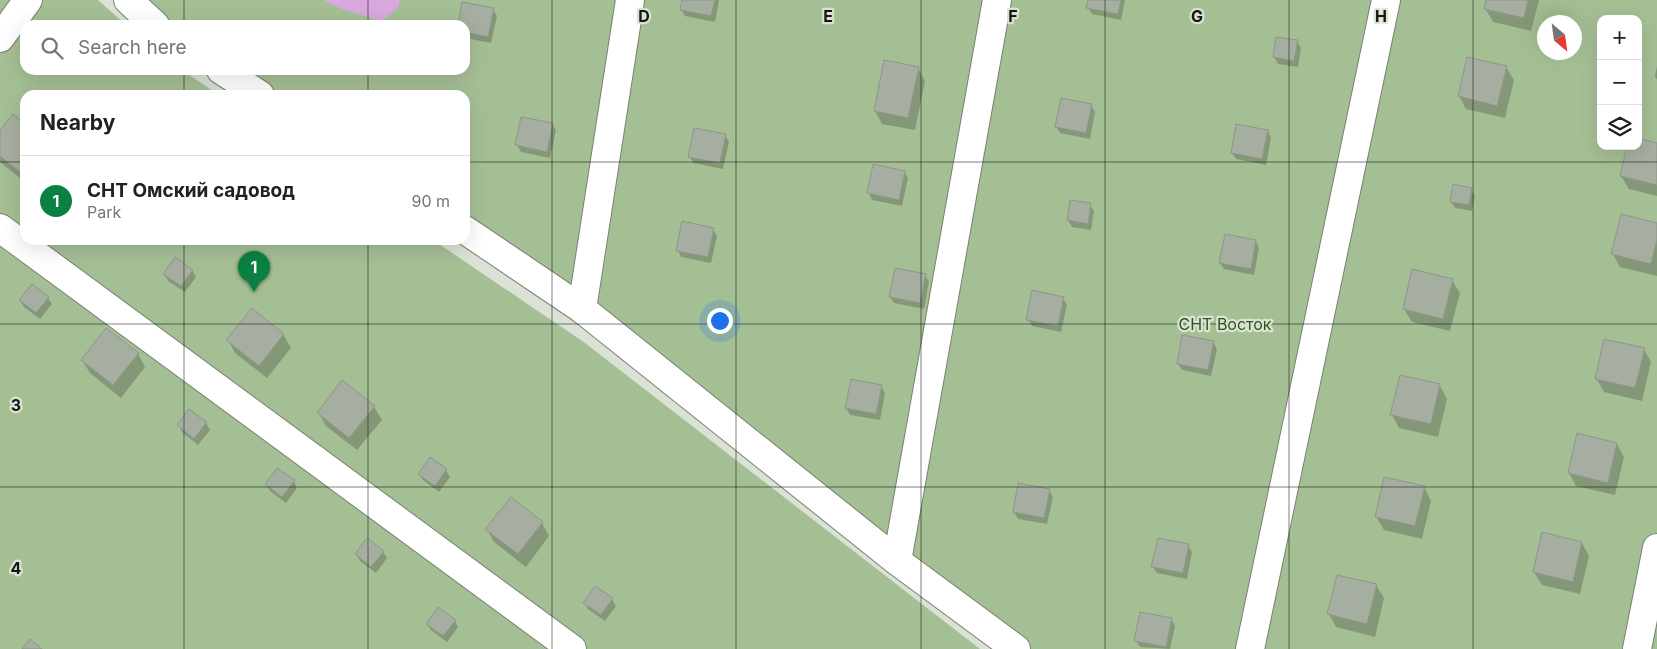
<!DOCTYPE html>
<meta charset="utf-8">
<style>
:root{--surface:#fff;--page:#f6f6f6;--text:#202124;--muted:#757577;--line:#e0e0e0;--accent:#0b8043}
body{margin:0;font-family:Inter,sans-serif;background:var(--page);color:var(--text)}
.controls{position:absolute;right:15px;top:15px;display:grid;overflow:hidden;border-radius:10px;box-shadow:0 5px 20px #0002}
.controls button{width:45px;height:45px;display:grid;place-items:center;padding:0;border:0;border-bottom:1px solid var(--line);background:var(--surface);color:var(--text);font:25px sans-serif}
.compass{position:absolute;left:1537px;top:15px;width:45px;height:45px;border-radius:50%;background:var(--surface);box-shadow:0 5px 20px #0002;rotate:151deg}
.you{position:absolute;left:719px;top:320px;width:18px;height:18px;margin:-12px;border:4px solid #fff;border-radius:50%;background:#1a73e8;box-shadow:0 0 0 8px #1a73e833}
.badge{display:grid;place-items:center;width:32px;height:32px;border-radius:50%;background:var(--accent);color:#fff;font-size:16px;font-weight:700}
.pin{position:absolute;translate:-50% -41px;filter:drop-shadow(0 1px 2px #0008)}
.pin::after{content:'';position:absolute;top:26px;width:18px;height:15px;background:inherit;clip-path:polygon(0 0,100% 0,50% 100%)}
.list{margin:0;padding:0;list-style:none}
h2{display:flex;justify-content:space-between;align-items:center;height:65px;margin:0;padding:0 20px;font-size:21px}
h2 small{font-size:16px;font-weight:400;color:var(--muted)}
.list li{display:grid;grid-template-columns:32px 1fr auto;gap:15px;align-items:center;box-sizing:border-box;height:90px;padding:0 20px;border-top:1px solid var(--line)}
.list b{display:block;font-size:19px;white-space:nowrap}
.list p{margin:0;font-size:16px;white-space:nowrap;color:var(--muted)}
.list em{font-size:16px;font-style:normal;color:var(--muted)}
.icon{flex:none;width:28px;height:28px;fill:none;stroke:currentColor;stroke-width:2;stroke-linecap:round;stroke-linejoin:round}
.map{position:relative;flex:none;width:1657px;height:649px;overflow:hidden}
.search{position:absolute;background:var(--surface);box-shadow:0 5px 20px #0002;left:20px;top:20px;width:450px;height:55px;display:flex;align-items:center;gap:12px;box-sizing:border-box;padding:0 18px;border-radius:15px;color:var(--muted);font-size:19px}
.panel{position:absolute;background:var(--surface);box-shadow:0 5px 20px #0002;left:20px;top:90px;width:450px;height:155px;border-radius:15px}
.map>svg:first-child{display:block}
.green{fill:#a5bf95;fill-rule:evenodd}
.water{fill:#d8a8de}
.shadow{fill:#0003}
.building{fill:#a6aea1;stroke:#8e9689}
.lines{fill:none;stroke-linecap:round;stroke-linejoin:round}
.minor-casing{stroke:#798074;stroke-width:30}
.minor{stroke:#fff;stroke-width:28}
.grid{fill:none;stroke:#141712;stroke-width:1;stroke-opacity:0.55}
.labels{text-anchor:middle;stroke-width:4.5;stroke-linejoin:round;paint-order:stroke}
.park-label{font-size:16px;fill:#335417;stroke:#d9e2d4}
.grid-label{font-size:16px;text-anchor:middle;font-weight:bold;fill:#141712;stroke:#d9e2d4;stroke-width:4.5;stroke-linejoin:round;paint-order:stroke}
</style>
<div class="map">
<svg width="1657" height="649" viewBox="0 0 1657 649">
<rect width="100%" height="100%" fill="#d9e2d4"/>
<g class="green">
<path d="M 0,0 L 98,0 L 126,25 L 25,25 L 25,70 L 182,70 L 219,95 L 25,95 L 25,240 L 433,240 L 585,343 L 980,649 L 0,649 Z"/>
<path d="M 113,0 L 1657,0 L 1657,649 L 991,649 L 576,322 L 454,240 L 465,240 L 465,95 L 237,95 L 200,70 L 465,70 L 465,25 L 139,25 ZM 1601,19 L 1638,19 L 1638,146 L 1601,146 ZM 1544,22 L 1574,22 L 1574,52 L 1544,52 Z"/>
</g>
<path class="water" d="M 323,0 L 400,0 L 398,8 L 382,21 L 344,10 Z"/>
<g class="shadow">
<path d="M 683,0 L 719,0 L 715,22 L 685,16 L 681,9 Z"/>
<path d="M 1089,0 L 1125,0 L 1121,20 L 1092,14 L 1088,7 Z"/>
<path d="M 1487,0 L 1539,0 L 1531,31 L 1493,22 L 1485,8 Z"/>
<path d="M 493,9 L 497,16 L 491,43 L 465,38 L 465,25 L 459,25 Z"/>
<path d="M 1297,41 L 1301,48 L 1298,67 L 1278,64 L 1274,57 Z"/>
<path d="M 1657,66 L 1657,80 L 1655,76 Z"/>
<path d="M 1506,67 L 1514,80 L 1505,118 L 1466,109 L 1459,96 Z"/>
<path d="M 918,68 L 925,81 L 915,130 L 882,124 L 875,111 Z"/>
<path d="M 1091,105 L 1095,112 L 1090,139 L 1060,133 L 1056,126 Z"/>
<path d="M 552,124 L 556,130 L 550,158 L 521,152 L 517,145 Z"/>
<path d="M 25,126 L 25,182 L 0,162 L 0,132 Z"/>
<path d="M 1268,131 L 1271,138 L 1266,165 L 1236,159 L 1232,153 Z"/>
<path d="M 725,135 L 729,142 L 723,169 L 693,163 L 690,157 Z"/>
<path d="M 1657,144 L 1657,196 L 1629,189 L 1621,176 L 1638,146 Z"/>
<path d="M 904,172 L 908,178 L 902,206 L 872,200 L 869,193 Z"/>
<path d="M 1471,189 L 1475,196 L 1472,211 L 1455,208 L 1451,202 Z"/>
<path d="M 1071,202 L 1090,205 L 1094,211 L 1091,230 L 1072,227 L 1068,220 Z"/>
<path d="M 1657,224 L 1657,276 L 1620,267 L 1613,254 Z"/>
<path d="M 713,229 L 717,236 L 711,263 L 681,257 L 678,250 Z"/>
<path d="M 1256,241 L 1259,248 L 1254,275 L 1224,269 L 1220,263 Z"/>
<path d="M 192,270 L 196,277 L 185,292 L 168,281 L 164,274 Z"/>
<path d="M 925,275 L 929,282 L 924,309 L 894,303 L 890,297 Z"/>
<path d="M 1452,280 L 1460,293 L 1450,331 L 1412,322 L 1404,309 Z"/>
<path d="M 48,298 L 52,304 L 40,319 L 24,307 L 20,301 Z"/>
<path d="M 1063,298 L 1067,305 L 1061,332 L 1032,326 L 1028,319 Z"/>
<path d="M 283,334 L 291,348 L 267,378 L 235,353 L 228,340 Z"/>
<path d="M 1213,342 L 1217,349 L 1211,376 L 1182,370 L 1178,364 Z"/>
<path d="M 1644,349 L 1651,362 L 1642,401 L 1604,392 L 1596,378 Z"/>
<path d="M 138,354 L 145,367 L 121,398 L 90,373 L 82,360 Z"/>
<path d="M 1440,386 L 1447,399 L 1438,437 L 1399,428 L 1392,415 Z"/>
<path d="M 881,387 L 885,393 L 880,420 L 850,415 L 846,408 Z"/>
<path d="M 374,407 L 382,420 L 357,450 L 326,426 L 319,413 Z"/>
<path d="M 206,423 L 210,430 L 198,445 L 182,432 L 179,425 Z"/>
<path d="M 1617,444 L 1624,457 L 1615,495 L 1576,486 L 1569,473 Z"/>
<path d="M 430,458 L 446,470 L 450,477 L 439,492 L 423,480 L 419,474 Z"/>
<path d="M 294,481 L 297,488 L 286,503 L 270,491 L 266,484 Z"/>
<path d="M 1424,487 L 1431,501 L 1422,539 L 1384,530 L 1376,516 Z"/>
<path d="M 1049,491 L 1053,497 L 1047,524 L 1018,519 L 1014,512 Z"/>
<path d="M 542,523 L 549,536 L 526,567 L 494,542 L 487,529 Z"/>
<path d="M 1582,543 L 1589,556 L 1580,594 L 1542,585 L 1534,572 Z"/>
<path d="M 1188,545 L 1192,552 L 1187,579 L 1157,573 L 1153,567 Z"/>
<path d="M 383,552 L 387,558 L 376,573 L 360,561 L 356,554 Z"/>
<path d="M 1376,585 L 1384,598 L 1375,637 L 1336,627 L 1329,614 Z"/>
<path d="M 612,599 L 616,606 L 605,621 L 588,609 L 585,603 Z"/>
<path d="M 1171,619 L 1175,626 L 1170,649 L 1140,647 L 1136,641 Z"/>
<path d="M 455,621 L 458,627 L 447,642 L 431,630 L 427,624 Z"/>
</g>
<g class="building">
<path d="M 682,0 L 715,0 L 711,16 L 680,10 Z"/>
<path d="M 1088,0 L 1121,0 L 1118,14 L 1086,8 Z"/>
<path d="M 1486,0 L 1528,0 L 1524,18 L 1484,9 Z"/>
<path d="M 462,2 L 494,8 L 488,37 L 465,32 L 465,25 L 458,25 Z"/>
<path d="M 1276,37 L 1298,40 L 1294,61 L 1273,57 Z"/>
<path d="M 1467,57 L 1507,66 L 1497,106 L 1458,96 Z"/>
<path d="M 884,60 L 919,67 L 908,118 L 874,111 Z"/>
<path d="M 1061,98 L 1092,104 L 1086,133 L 1055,127 Z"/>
<path d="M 13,114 L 25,124 L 25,165 L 20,172 L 0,156 L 0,130 Z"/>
<path d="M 521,117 L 553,123 L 547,152 L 515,145 Z"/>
<path d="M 1236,124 L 1268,130 L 1262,159 L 1231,153 Z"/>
<path d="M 694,128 L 726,134 L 720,163 L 688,157 Z"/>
<path d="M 1638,138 L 1657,143 L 1657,185 L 1620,176 L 1627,146 L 1638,146 Z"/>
<path d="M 873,164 L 905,171 L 899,200 L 867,193 Z"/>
<path d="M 1453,184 L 1472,188 L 1469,205 L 1450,202 Z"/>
<path d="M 1070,200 L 1091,203 L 1088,224 L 1067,220 Z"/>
<path d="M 1621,214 L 1657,223 L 1657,240 L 1651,264 L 1611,254 Z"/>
<path d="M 682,221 L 714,228 L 708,257 L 676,251 Z"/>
<path d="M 1225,234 L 1256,240 L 1251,269 L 1219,263 Z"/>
<path d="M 175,257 L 193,270 L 181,286 L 163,274 Z"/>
<path d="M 895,268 L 926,274 L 920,303 L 889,297 Z"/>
<path d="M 1412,269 L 1453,279 L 1443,319 L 1403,309 Z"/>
<path d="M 32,284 L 49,297 L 36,313 L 19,300 Z"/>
<path d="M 1032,290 L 1064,297 L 1058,326 L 1026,320 Z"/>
<path d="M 252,308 L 284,334 L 259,366 L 226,340 Z"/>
<path d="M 106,328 L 139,353 L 113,385 L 81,360 Z"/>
<path d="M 1182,335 L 1214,341 L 1208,370 L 1177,364 Z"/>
<path d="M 1604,339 L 1645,348 L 1635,388 L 1595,379 Z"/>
<path d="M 1400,375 L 1440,384 L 1431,424 L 1390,415 Z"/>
<path d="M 851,379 L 882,385 L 876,414 L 845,408 Z"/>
<path d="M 342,380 L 375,406 L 349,438 L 317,413 Z"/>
<path d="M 189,409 L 207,422 L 194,439 L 177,425 Z"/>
<path d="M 1577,433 L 1617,443 L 1608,483 L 1568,473 Z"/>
<path d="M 430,457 L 447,469 L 435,486 L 418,474 Z"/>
<path d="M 277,468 L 295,480 L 282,497 L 265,484 Z"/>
<path d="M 1384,477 L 1425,486 L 1415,526 L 1375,517 Z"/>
<path d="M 1018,483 L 1050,489 L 1044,518 L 1013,512 Z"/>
<path d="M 511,497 L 543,522 L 518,554 L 485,529 Z"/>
<path d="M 1542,532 L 1582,542 L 1573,582 L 1533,572 Z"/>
<path d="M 367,538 L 384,551 L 371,567 L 355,554 Z"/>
<path d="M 1158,538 L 1189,544 L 1183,573 L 1151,567 Z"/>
<path d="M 1337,575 L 1377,584 L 1367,624 L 1327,614 Z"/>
<path d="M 595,586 L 613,598 L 601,615 L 583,603 Z"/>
<path d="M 438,607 L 456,620 L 443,636 L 426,624 Z"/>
<path d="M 1140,612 L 1172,618 L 1166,647 L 1134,641 Z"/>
<path d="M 30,639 L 42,649 L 22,649 Z"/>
</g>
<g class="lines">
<defs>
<g id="minor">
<path d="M 128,0 L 155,25"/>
<path d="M 0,38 L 28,0"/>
<path d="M 221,70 L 260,95"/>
<path d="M 0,228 L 572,649"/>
<path d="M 465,230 L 582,309 L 897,561 L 1016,649"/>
<path d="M 582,309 L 630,0"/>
<path d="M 897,561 L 997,0"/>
<path d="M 1250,649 L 1386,0"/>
<path d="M 1637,649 L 1657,548"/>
</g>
</defs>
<use href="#minor" class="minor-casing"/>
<use href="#minor" class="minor"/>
</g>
<path class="grid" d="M 184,0 L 184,25M 368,0 L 368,25M 552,0 L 552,649M 736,0 L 736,649M 921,0 L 921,649M 1105,0 L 1105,649M 1289,0 L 1289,649M 1473,0 L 1473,649M 184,70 L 184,95M 368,70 L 368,95M 0,162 L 25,162M 465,162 L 1657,162M 184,240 L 184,649M 368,240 L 368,649M 0,324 L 1657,324M 0,487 L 1657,487"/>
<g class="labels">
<g class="park-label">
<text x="1225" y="330">СНТ Восток</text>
</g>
</g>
<g class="grid-label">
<text x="644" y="22">D</text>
<text x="828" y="22">E</text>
<text x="1013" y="22">F</text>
<text x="1197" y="22">G</text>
<text x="1381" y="22">H</text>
<text x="16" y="411">3</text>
<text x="16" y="574">4</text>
</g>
</svg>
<div class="controls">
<button>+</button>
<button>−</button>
<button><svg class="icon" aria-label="layers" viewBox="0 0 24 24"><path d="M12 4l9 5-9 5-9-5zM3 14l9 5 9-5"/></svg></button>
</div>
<svg class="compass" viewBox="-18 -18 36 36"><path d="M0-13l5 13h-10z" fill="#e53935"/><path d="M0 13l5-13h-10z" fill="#757577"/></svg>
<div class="you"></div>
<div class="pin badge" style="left:254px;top:292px">1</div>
<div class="search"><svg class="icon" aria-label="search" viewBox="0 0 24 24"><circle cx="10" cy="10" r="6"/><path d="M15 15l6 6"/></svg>Search here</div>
<section class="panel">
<h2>Nearby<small></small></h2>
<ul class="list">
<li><span class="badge">1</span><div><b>СНТ Омский садовод</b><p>Park</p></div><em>90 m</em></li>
</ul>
</section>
</div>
